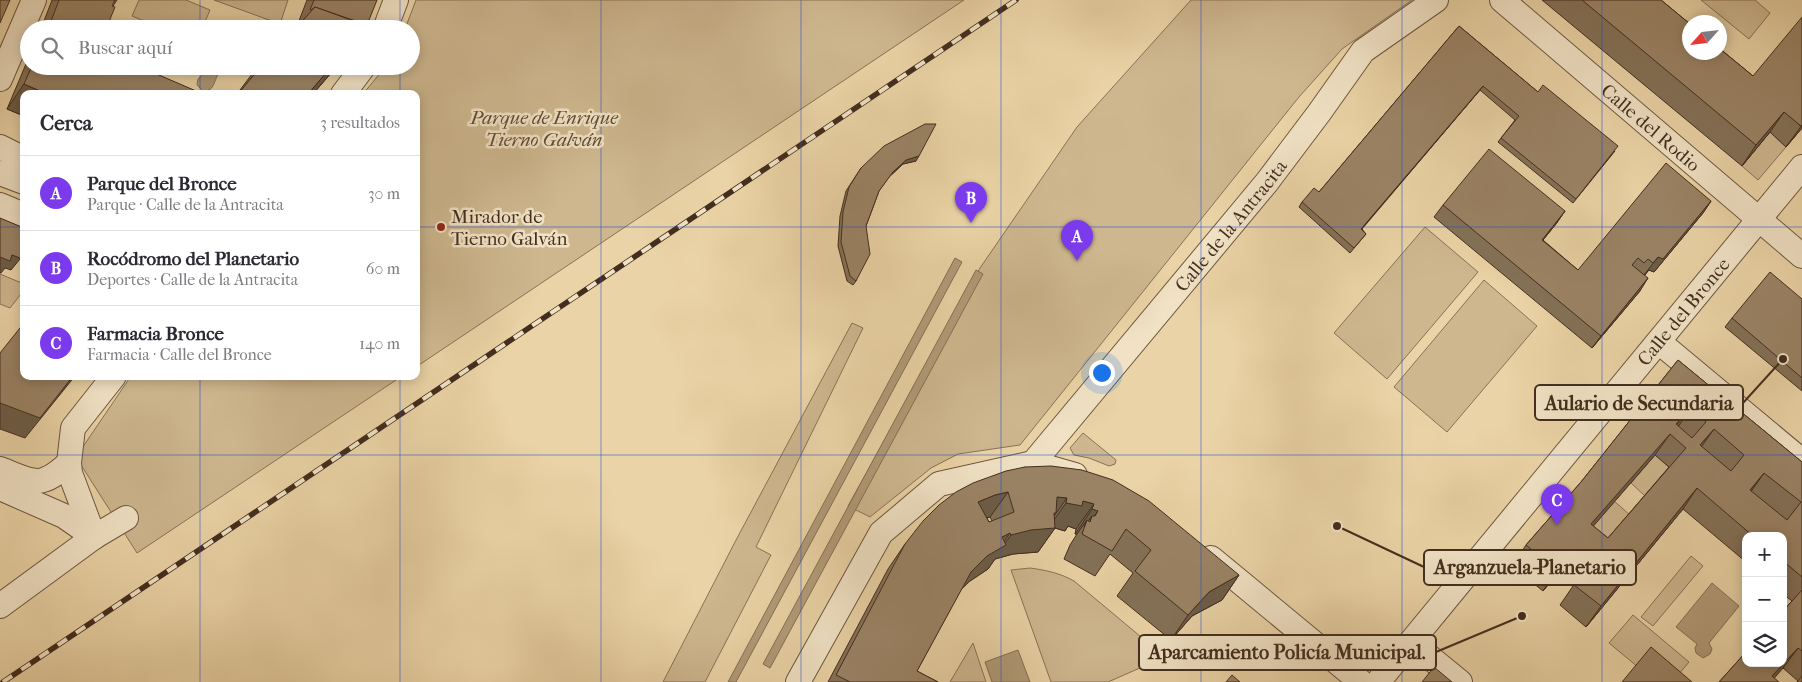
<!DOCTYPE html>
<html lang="es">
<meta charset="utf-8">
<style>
:root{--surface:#fff;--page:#f7f7f7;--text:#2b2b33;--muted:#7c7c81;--line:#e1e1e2;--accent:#7c3aed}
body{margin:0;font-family:"IM FELL French Canon",serif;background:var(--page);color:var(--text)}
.controls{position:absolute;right:15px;bottom:15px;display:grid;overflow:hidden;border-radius:10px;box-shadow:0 2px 12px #0003}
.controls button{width:45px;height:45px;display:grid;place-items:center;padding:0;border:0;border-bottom:1px solid var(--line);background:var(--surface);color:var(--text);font:25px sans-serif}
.compass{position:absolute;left:1682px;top:15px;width:45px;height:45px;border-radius:50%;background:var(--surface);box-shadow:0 2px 12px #0003;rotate:243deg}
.you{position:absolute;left:1101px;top:372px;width:18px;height:18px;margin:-12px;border:4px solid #fff;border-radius:50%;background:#1a73e8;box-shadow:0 0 0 8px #1a73e833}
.badge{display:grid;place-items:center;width:32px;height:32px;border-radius:50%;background:var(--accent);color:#fff;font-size:16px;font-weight:700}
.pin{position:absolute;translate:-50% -41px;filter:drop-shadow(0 1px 2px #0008)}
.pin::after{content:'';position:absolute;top:26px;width:18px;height:15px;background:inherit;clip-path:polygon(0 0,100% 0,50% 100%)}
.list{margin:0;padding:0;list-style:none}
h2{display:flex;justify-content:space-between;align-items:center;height:65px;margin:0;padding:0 20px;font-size:21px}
h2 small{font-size:16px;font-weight:400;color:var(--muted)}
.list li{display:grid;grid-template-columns:32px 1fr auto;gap:15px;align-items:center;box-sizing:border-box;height:75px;padding:0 20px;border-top:1px solid var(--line)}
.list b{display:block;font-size:19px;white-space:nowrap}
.list p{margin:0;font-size:16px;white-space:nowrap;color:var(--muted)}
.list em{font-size:16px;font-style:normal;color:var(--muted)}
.icon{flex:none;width:28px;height:28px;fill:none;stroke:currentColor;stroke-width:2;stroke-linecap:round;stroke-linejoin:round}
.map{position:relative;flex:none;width:1802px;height:682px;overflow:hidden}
.search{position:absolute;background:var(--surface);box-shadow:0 2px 12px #0003;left:20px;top:20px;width:400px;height:55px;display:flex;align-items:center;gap:12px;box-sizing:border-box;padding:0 18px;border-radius:28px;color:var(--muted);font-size:19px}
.panel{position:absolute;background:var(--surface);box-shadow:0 2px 12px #0003;left:20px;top:90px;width:400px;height:290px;border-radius:10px}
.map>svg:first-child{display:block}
.green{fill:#ceb78f;stroke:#887256}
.water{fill:#b19b78;stroke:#856f54}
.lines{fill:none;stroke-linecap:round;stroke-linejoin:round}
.street-casing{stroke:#6d5640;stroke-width:26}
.street{stroke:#f1e2c5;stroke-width:24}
.rail-casing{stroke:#432d1e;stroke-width:5.5}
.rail{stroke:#f1e2c5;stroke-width:4;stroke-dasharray:11;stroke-linecap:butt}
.wall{fill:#847157;stroke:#432d1e;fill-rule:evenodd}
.shaded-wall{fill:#6c5c47;stroke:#432d1e}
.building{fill:#9a8365;stroke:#432d1e;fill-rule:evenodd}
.grid{fill:none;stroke:#1d4ed8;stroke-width:1;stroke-opacity:0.55}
.poi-dot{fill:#8f2418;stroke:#f1e2c5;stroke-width:2}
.labels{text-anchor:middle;stroke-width:5;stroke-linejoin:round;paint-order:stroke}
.park-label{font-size:19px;font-style:italic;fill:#5f4935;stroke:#f1e2c5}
.street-label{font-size:19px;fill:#432d1e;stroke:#f1e2c5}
.poi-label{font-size:19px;fill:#432d1e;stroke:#f1e2c5;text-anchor:start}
.leader{fill:none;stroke:#432d1e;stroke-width:2}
.callout-dot{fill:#432d1e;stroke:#f1e2c5;stroke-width:2}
.callout{fill:#f1e2c5;stroke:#432d1e;stroke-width:2}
.callout-label{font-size:20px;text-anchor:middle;font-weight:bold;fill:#432d1e}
</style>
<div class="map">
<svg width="1802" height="682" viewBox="0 0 1802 682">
<rect width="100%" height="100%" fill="#ead3a6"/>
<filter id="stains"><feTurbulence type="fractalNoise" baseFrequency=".004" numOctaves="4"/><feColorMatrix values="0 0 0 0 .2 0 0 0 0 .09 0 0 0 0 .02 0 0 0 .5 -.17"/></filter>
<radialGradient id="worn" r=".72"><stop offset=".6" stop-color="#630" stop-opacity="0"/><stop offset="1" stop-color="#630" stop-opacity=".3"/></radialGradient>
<g class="green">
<path d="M 139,0 L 186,0 L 210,10 L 202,29 L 163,29 L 132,16 Z"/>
<path d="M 214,0 L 288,0 L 280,24 Z"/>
<path d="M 416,0 L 964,0 L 416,367 L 416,94 L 363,94 L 386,66 L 411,66 L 411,29 L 405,29 Z"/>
<path d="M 1191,0 L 1412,0 L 1342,49 L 1299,97 L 1020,445 L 958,454 L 931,468 L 870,517 L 848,506 L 980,268 L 1077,127 Z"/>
<path d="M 1701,0 L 1755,0 L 1770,13 L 1749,39 Z"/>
<path d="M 1770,132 L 1786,147 L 1758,180 L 1742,166 Z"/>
<path d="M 1425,227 L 1478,272 L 1387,379 L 1334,333 Z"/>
<path d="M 0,274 L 24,284 L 24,290 L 10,308 L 0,304 Z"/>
<path d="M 1484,280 L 1537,326 L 1447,432 L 1394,387 Z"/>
<path d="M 852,323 L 863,328 L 756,547 L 771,555 L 705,682 L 663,682 L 735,542 Z"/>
<path d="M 131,376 L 402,376 L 137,553 L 76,457 Z"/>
<path d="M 1083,433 L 1116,460 L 1115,464 L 1109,466 L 1089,458 L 1074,455 L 1070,448 Z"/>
<path d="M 1655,455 L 1671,469 L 1646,497 L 1631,483 Z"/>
<path d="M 1614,501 L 1630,515 L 1593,558 L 1577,545 Z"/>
<path d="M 1691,556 L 1703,566 L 1653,626 L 1641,617 Z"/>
<path d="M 1030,568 C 1045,570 1060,573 1074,581 L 1165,657 L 1108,682 L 1051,682 L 1011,570 Z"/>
<path d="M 1633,615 L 1689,662 L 1672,682 L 1656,682 L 1609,643 Z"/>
<path d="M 973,643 L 986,682 L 950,682 Z"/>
</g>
<g class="water">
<path d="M 206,66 L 232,66 C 210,68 220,92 203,91 L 197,85 L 198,79 L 203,74 Z"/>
<path d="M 955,258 L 962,262 L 736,682 L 728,682 Z"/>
<path d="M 976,270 L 983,274 L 770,668 L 763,664 Z"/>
<path d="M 1712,583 L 1739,606 L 1709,643 L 1712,649 L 1710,654 L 1703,658 L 1696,653 L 1695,648 L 1697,644 L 1676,627 Z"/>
<path d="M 1018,650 L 1030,682 L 992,682 L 985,662 Z"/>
</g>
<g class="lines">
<defs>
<g id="street">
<path id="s1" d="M 1502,0 L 1802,256"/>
<path d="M 385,29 L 396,0"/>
<path d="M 0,79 L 34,0"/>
<path d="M 343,94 L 364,66"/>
<path d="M 0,147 L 24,159"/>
<path d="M 0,173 L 24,182"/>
<path d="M 0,205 L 24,215"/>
<path d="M 1659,342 L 1802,461"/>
<path id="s2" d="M 1033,463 L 1267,182 L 1319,113 L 1363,51 L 1436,0"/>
<path d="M 0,469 C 34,482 39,490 69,463"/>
<path d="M 0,488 L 64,516 L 94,537"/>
<path d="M 94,537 L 70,473 L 69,463 L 73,428 L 114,376"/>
<path d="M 1211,558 L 1361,682"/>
<path d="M 0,606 L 94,537 L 126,518"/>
<path d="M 1411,642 L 1460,682"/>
<path d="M 798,682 L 881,533 L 939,484 L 1033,463 L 1075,475"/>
<path id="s3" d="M 1378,682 L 1802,167"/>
</g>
</defs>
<use href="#street" class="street-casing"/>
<use href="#street" class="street"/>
<defs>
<path id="rail" d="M 3,682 L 1016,0"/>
</defs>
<use href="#rail" class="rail-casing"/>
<use href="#rail" class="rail"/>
</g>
<g class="wall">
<path d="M 52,0 L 117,0 L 113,6 L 105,29 L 41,29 Z"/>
<path d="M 307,0 L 377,0 L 297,26 Z"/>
<path d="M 1542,0 L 1661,0 L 1753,76 L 1802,128 L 1786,147 L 1770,132 L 1742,166 Z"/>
<path d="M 1459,26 L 1538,92 L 1615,151 L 1573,203 L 1498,142 L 1515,120 L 1480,90 L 1362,229 L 1366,234 L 1350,253 L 1299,207 L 1302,202 L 1319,192 Z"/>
<path d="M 29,57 L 29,66 L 138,66 L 24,94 L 24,116 L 7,109 Z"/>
<path d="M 258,66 L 337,66 L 313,94 L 240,90 Z"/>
<path d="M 916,161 L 903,164 L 889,177 L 879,191 L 866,226 L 856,281 L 853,285 L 847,281 L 838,246 L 840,216 L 846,191 L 861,168 Z"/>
<path d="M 1711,201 L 1703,213 L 1654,272 L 1649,270 L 1645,275 L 1640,291 L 1592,348 L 1434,217 L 1443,205 L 1565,211 L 1556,224 L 1543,240 L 1578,270 Z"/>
<path d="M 1802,299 L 1802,391 L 1725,327 L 1732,318 Z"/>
<path d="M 1678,360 L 1802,462 L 1802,682 L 1798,681 L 1783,668 L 1719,682 L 1792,601 L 1783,594 L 1783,536 L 1746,536 L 1746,562 L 1683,509 L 1586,627 L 1560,605 L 1573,586 L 1558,573 L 1543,591 L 1512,566 L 1526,545 L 1581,482 ZM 1655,455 L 1669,467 L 1608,538 L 1593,526 Z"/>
<path d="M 1025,467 L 1239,575 L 1222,600 L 1192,616 L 1171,640 L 1117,596 L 1133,573 L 1110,554 L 1095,576 L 1064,559 L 1070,545 L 1077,534 L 1075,534 L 1076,529 L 1068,526 L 1065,531 L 1055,528 L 1038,552 L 1013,554 L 995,559 L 988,569 L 970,581 L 962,588 L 917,671 L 938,682 L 828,682 L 888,569 L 905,544 ZM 990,517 L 992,521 L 989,522 L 987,518 Z"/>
</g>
<g class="shaded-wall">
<path d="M 105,23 L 108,24 L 105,29 L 101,29 Z"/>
<path d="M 332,66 L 337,66 L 313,94 L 308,94 Z"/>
<path d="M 24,84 L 47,94 L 24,94 L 24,116 L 7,109 Z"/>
<path d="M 1483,86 L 1480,90 L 1358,233 L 1361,229 Z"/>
<path d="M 1784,112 L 1770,132 L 1742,166 L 1756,145 Z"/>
<path d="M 1802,125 L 1802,128 L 1786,147 Z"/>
<path d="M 919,156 L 916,161 L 903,164 L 889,177 L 893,172 L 906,160 Z"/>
<path d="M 1711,201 L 1703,213 L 1654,272 L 1649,270 L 1644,275 L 1658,257 Z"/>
<path d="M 1565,211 L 1556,224 L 1533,252 L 1542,240 Z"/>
<path d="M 24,252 L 24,254 L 11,270 L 5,268 L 1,273 L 0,273 L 0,257 Z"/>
<path d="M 1648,278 L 1640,291 L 1592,348 L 1601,336 Z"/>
<path d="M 73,376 L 75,376 L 25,438 L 0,429 L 0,403 Z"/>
<path d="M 1690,409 L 1676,430 L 1670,434 L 1655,455 L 1577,545 L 1591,524 Z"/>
<path d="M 1714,429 L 1699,450 L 1700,445 Z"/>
<path d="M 1764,473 L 1750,493 L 1750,490 Z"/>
<path d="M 1697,488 L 1683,509 L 1586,627 L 1601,606 Z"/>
<path d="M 1008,492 L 990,517 L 978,520 L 978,502 L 995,495 Z"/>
<path d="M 1057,497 L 1067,498 L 1050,522 L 1049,527 L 1066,503 L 1083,501 L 1094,504 L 1076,529 L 1068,526 L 1065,531 L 1055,528 L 1038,552 L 1013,554 L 995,559 L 988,569 L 970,581 L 954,596 L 971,572 L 1002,537 L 1010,533 L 999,549 L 1003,546 L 1011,535 Z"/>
<path d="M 1092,509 L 1098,511 L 1082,533 L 1090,522 L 1092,516 L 1084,527 L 1087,520 L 1077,534 L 1075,534 Z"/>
<path d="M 1573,553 L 1558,573 L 1543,591 L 1557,570 Z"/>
<path d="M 1239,575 L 1222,600 L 1192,616 L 1171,640 L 1188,615 L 1209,592 Z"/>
<path d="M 1798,648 L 1783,668 L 1771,682 L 1772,676 Z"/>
</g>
<g class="building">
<path d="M 0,0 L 10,0 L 0,23 Z"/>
<path d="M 59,0 L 115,0 L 112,6 L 115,7 L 108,24 L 105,23 L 103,29 L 48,29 Z"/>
<path d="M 314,0 L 377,0 L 367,25 L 315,7 L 311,10 L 310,10 Z"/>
<path d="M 1582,0 L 1661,0 L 1690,24 L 1690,52 L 1720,52 L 1720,49 L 1753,76 L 1802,17 L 1802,125 L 1801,126 L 1784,112 L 1756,145 Z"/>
<path d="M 315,7 L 368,26 L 365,29 L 295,29 Z"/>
<path d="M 1459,26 L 1538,92 L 1543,85 L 1618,146 L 1576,199 L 1501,138 L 1519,116 L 1483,86 L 1361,229 L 1366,234 L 1354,248 L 1302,202 L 1314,188 L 1319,192 Z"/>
<path d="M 32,66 L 138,66 L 203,94 L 47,94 L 24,84 Z"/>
<path d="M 258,66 L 332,66 L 308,94 L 238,94 L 258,70 L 256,68 Z"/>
<path d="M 925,124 L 936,124 L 919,156 L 906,160 L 893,172 L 879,191 L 866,226 L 870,254 L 856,281 L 850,276 L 841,242 L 843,212 L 849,187 L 861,168 L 884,146 Z"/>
<path d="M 1489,149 L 1565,211 L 1542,240 L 1578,270 L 1666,163 L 1711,201 L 1663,259 L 1658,257 L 1653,263 L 1648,259 L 1644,263 L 1638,258 L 1632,265 L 1648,278 L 1601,336 L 1443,205 Z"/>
<path d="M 0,218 L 24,228 L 24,252 L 20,258 L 12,255 L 10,261 L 0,257 Z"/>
<path d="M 1770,272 L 1802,299 L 1802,378 L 1732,318 Z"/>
<path d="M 24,323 L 24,376 L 73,376 L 40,418 L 0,403 L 0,353 Z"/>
<path d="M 1678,360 L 1802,462 L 1802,577 L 1783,561 L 1783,536 L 1753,536 L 1697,488 L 1601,606 L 1574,585 L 1589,567 L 1573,553 L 1557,570 L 1526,545 L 1581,482 ZM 1690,409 L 1706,422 L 1692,438 L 1676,424 ZM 1714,429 L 1744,455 L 1731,471 L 1700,445 ZM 1670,434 L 1686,448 L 1608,538 L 1591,524 ZM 1764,473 L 1801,502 L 1787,520 L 1750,490 Z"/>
<path d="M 1051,466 L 1082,470 L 1113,480 L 1149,501 L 1239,575 L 1209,592 L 1188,615 L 1135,571 L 1151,550 L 1126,529 L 1112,551 L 1082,534 L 1087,520 L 1090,522 L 1092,516 L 1095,516 L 1098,511 L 1092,509 L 1094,504 L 1083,501 L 1082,506 L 1066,503 L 1067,498 L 1057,497 L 1056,513 L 1054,513 L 1055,528 L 1031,530 L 1011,535 L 1010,533 L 1002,537 L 1006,545 L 987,556 L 971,572 L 917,671 L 938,682 L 850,682 L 836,675 L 905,544 L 923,521 L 939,505 L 956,492 L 973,483 L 1006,471 L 1025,467 ZM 1008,492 L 1014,512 L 989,522 L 978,502 L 995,495 Z"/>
<path d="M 1802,590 L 1802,651 L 1798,648 L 1772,676 L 1779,682 L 1719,682 L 1746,652 L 1746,663 L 1783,663 L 1783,611 Z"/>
<path d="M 1651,647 L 1692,682 L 1622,682 Z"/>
<path d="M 1434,667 L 1452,682 L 1422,682 Z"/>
<path d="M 1232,675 L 1240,682 L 1226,682 Z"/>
<path d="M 1802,676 L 1802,682 L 1797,682 Z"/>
</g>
<path class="grid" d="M 200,0 L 200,29M 400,0 L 400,29M 601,0 L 601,682M 801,0 L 801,682M 1001,0 L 1001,682M 1201,0 L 1201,682M 1402,0 L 1402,682M 1602,0 L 1602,682M 200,66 L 200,94M 400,66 L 400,94M 0,227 L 24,227M 416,227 L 1802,227M 200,376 L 200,682M 400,376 L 400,682M 0,455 L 1802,455"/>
<circle class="poi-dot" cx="441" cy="227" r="5"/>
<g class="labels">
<g class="park-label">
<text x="544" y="124">Parque de Enrique<tspan x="544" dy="22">Tierno Galván</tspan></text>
</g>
<g class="street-label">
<text dy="7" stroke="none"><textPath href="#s1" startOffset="196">Calle del Rodio</textPath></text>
<text dy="7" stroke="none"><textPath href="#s2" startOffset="309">Calle de la Antracita</textPath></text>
<text dy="7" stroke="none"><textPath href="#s3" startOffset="480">Calle del Bronce</textPath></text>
</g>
<g class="poi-label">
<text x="451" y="223">Mirador de<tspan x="451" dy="22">Tierno Galván</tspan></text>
</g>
</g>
<path class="leader" d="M1783 359L1743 403M1337 526L1424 567M1522 616L1436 652"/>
<g class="callout-dot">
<circle cx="1783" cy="359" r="5"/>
<circle cx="1337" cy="526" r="5"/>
<circle cx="1522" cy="616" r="5"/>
</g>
<g class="callout">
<rect x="1535" y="385" width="208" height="35" rx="5"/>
<rect x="1424" y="550" width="212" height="35" rx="5"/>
<rect x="1139" y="635" width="297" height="35" rx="5"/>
</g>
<g class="callout-label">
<text x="1639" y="410">Aulario de Secundaria</text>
<text x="1530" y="574">Arganzuela-Planetario</text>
<text x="1287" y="659">Aparcamiento Policía Municipal.</text>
</g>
<rect width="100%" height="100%" filter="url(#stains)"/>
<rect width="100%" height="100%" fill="url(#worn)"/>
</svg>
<div class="controls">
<button>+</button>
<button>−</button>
<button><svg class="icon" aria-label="layers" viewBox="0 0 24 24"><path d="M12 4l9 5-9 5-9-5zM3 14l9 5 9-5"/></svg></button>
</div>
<svg class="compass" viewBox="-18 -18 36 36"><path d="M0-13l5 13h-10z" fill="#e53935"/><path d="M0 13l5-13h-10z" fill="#7c7c81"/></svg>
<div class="you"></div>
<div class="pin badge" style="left:1077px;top:261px">A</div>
<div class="pin badge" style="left:971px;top:223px">B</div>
<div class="pin badge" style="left:1557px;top:525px">C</div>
<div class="search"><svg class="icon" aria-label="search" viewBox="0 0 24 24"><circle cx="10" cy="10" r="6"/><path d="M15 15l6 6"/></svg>Buscar aquí</div>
<section class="panel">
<h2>Cerca<small>3 resultados</small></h2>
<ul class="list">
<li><span class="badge">A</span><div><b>Parque del Bronce</b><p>Parque · Calle de la Antracita</p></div><em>30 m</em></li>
<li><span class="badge">B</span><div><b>Rocódromo del Planetario</b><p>Deportes · Calle de la Antracita</p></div><em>60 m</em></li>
<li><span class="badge">C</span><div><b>Farmacia Bronce</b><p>Farmacia · Calle del Bronce</p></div><em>140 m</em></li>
</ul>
</section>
</div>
